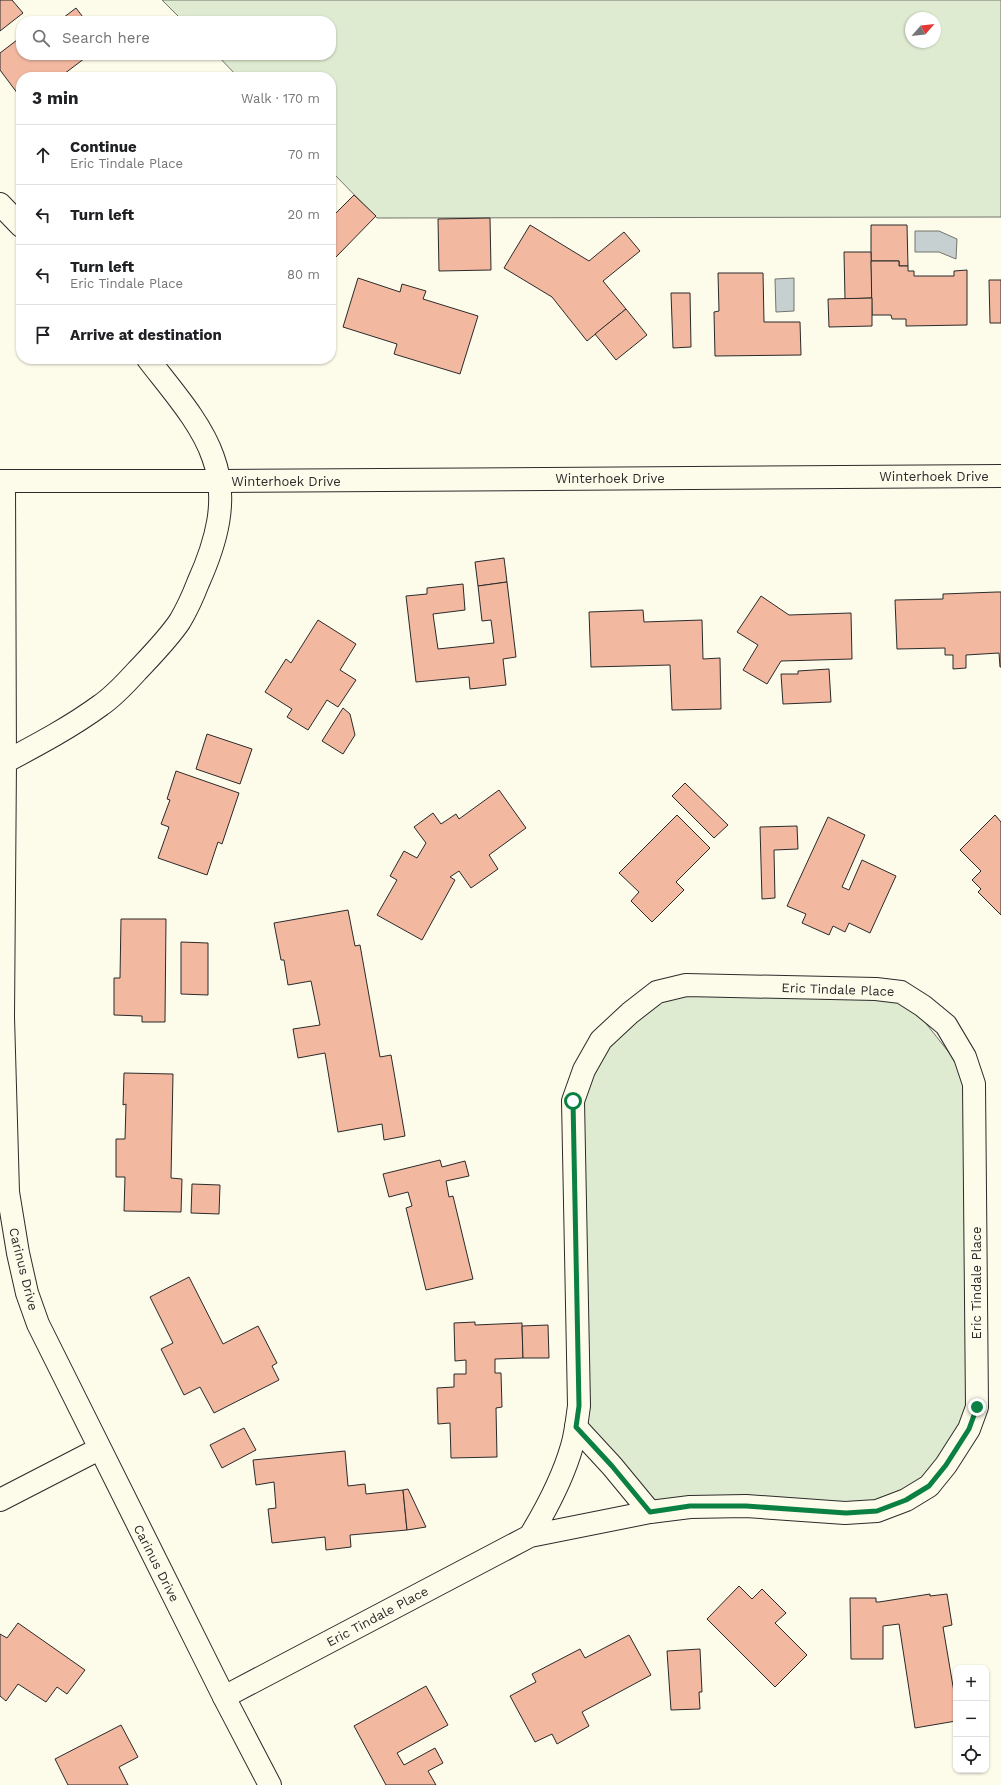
<!DOCTYPE html>
<meta charset="utf-8">
<style>
:root{--surface:#fff;--page:#f6f6f6;--text:#202124;--muted:#757577;--line:#e0e0e0}
body{margin:0;font-family:"Work Sans",sans-serif;background:var(--page);color:var(--text)}
.controls{position:absolute;right:12px;bottom:12px;display:grid;overflow:hidden;border-radius:8px;box-shadow:0 1px 3px #0004}
.controls button{width:36px;height:36px;display:grid;place-items:center;padding:0;border:0;border-bottom:1px solid var(--line);background:var(--surface);color:var(--text);font:20px sans-serif}
.compass{position:absolute;left:905px;top:12px;width:36px;height:36px;border-radius:50%;background:var(--surface);box-shadow:0 1px 3px #0004;rotate:63deg}
.stop{position:absolute;width:12px;height:12px;margin:-9px;border:3px solid #0b8043;border-radius:50%;background:#fff}
.stop.end{background:#0b8043;border-color:#fff;box-shadow:0 1px 4px #0008}
.list{margin:0;padding:0;list-style:none}
h2{display:flex;justify-content:space-between;align-items:center;height:52px;margin:0;padding:0 16px;font-size:17px}
h2 small{font-size:13px;font-weight:400;color:var(--muted)}
.list li{display:grid;grid-template-columns:26px 1fr auto;gap:12px;align-items:center;box-sizing:border-box;height:60px;padding:0 16px;border-top:1px solid var(--line)}
.list b{display:block;font-size:15px;white-space:nowrap}
.list p{margin:0;font-size:13px;white-space:nowrap;color:var(--muted)}
.list em{font-size:13px;font-style:normal;color:var(--muted)}
.icon{flex:none;width:22px;height:22px;fill:none;stroke:currentColor;stroke-width:2;stroke-linecap:round;stroke-linejoin:round}
.map{position:relative;flex:none;width:1001px;height:1785px;overflow:hidden}
.search{position:absolute;background:var(--surface);box-shadow:0 1px 3px #0004;left:16px;top:16px;width:320px;height:44px;display:flex;align-items:center;gap:10px;box-sizing:border-box;padding:0 14px;border-radius:16px;color:var(--muted);font-size:15px}
.panel{position:absolute;background:var(--surface);box-shadow:0 1px 3px #0004;left:16px;top:72px;width:320px;height:292px;border-radius:16px}
.map>svg:first-child{display:block}
.green{fill:#deebd1;stroke:#74746e;fill-rule:evenodd}
.water{fill:#c7d0d0;stroke:#74746e}
.building{fill:#f2b8a0;stroke:#2b2b2b}
.lines{fill:none;stroke-linecap:round;stroke-linejoin:round}
.minor-casing{stroke:#2b2b2b;stroke-width:24}
.minor{stroke:#fdfbea;stroke-width:22}
.route{stroke:#0b8043;stroke-width:5}
.labels{text-anchor:middle;stroke-width:3;stroke-linejoin:round;paint-order:stroke}
.street-label{font-size:13px;fill:#2b2b2b;stroke:#fdfbea}
</style>
<div class="map">
<svg width="1001" height="1785" viewBox="0 0 1001 1785">
<rect width="100%" height="100%" fill="#fdfbea"/>
<g class="green">
<path d="M 162,0 L 1001,0 L 1001,217 L 377,218 L 331,171 L 331,77 L 238,77 L 217,55 L 331,55 L 331,21 L 183,21 ZM 911,18 L 935,18 L 935,42 L 911,42 Z"/>
<path d="M 657,992 L 901,992 L 974,1084 L 978,1421 L 898,1515 L 650,1512 L 576,1427 L 583,1063 Z"/>
</g>
<g class="water">
<path d="M 915,231 L 939,231 L 957,239 L 956,259 L 939,252 L 915,252 Z"/>
<path d="M 794,278 L 794,311 L 776,312 L 775,279 Z"/>
</g>
<g class="building">
<path d="M 0,0 L 12,0 L 23,13 L 0,31 Z"/>
<path d="M 76,8 L 86,21 L 59,21 Z"/>
<path d="M 21,37 L 21,55 L 89,55 L 60,77 L 21,77 L 21,98 L 0,70 L 0,53 Z"/>
<path d="M 354,195 L 376,216 L 336,257 L 331,253 L 331,218 Z"/>
<path d="M 490,218 L 491,270 L 439,271 L 438,219 Z"/>
<path d="M 530,225 L 589,261 L 624,232 L 640,251 L 603,281 L 626,309 L 587,341 L 552,297 L 504,268 Z"/>
<path d="M 871,225 L 907,225 L 908,266 L 899,266 L 899,261 L 871,261 Z"/>
<path d="M 844,252 L 871,252 L 872,298 L 845,299 Z"/>
<path d="M 871,261 L 899,261 L 899,266 L 908,266 L 908,271 L 914,271 L 914,276 L 954,276 L 954,271 L 967,270 L 967,325 L 906,326 L 906,319 L 892,319 L 891,315 L 872,315 Z"/>
<path d="M 718,273 L 763,273 L 764,322 L 800,322 L 801,355 L 715,356 L 714,312 L 719,311 Z"/>
<path d="M 358,278 L 400,292 L 402,284 L 426,291 L 423,299 L 478,316 L 460,374 L 394,354 L 397,344 L 343,327 Z"/>
<path d="M 989,280 L 1001,280 L 1001,323 L 990,323 Z"/>
<path d="M 671,293 L 690,293 L 691,347 L 673,348 Z"/>
<path d="M 872,298 L 872,326 L 829,327 L 828,299 Z"/>
<path d="M 626,309 L 647,335 L 616,360 L 595,334 Z"/>
<path d="M 504,558 L 507,582 L 478,586 L 475,562 Z"/>
<path d="M 507,582 L 516,657 L 503,659 L 506,685 L 470,689 L 469,677 L 416,682 L 406,596 L 427,594 L 427,588 L 463,584 L 465,610 L 433,614 L 438,649 L 494,643 L 491,620 L 482,621 L 478,586 Z"/>
<path d="M 997,592 L 1001,592 L 1001,667 L 1000,667 L 999,653 L 966,655 L 966,668 L 953,669 L 953,655 L 945,655 L 945,648 L 897,649 L 895,600 L 943,599 L 943,594 Z"/>
<path d="M 761,596 L 789,615 L 851,613 L 852,659 L 781,661 L 767,684 L 743,670 L 758,645 L 737,632 Z"/>
<path d="M 643,610 L 644,622 L 702,620 L 703,659 L 720,658 L 721,709 L 672,710 L 670,665 L 591,667 L 589,612 Z"/>
<path d="M 318,620 L 356,644 L 340,670 L 356,680 L 338,707 L 327,700 L 308,730 L 287,717 L 292,709 L 265,692 L 286,659 L 291,663 Z"/>
<path d="M 829,669 L 831,702 L 783,704 L 781,674 L 798,674 L 798,671 Z"/>
<path d="M 343,708 L 350,714 L 355,735 L 343,754 L 322,741 Z"/>
<path d="M 207,734 L 252,749 L 240,784 L 196,769 Z"/>
<path d="M 176,771 L 239,793 L 222,844 L 218,842 L 207,875 L 158,858 L 169,827 L 161,824 L 170,800 L 167,799 Z"/>
<path d="M 685,783 L 728,825 L 714,838 L 672,796 Z"/>
<path d="M 499,790 L 526,828 L 489,855 L 498,869 L 471,888 L 459,871 L 450,877 L 455,880 L 422,940 L 377,915 L 397,880 L 390,876 L 404,851 L 417,858 L 426,843 L 414,827 L 433,813 L 441,824 L 456,814 L 459,819 Z"/>
<path d="M 677,815 L 710,848 L 676,882 L 684,890 L 652,922 L 631,901 L 639,892 L 619,873 Z"/>
<path d="M 995,815 L 1001,822 L 1001,915 L 978,892 L 981,889 L 972,880 L 981,871 L 960,850 Z"/>
<path d="M 828,817 L 865,835 L 842,887 L 849,890 L 862,860 L 896,876 L 870,933 L 849,923 L 845,932 L 833,926 L 829,935 L 802,923 L 806,914 L 787,906 Z"/>
<path d="M 797,826 L 798,849 L 774,850 L 775,898 L 762,899 L 760,827 Z"/>
<path d="M 348,910 L 355,946 L 360,945 L 380,1057 L 391,1055 L 405,1136 L 384,1140 L 382,1124 L 338,1132 L 325,1053 L 298,1058 L 293,1029 L 320,1025 L 311,981 L 288,985 L 284,960 L 281,960 L 274,923 Z"/>
<path d="M 121,919 L 166,919 L 165,1022 L 142,1022 L 142,1016 L 114,1015 L 114,978 L 120,978 Z"/>
<path d="M 181,942 L 208,943 L 208,995 L 181,994 Z"/>
<path d="M 124,1073 L 173,1074 L 171,1178 L 182,1179 L 181,1212 L 124,1211 L 125,1177 L 116,1177 L 116,1139 L 125,1139 L 126,1104 L 123,1105 Z"/>
<path d="M 440,1160 L 442,1167 L 465,1161 L 469,1176 L 446,1181 L 449,1197 L 453,1196 L 473,1279 L 426,1290 L 406,1208 L 412,1206 L 408,1192 L 389,1197 L 383,1174 Z"/>
<path d="M 192,1184 L 220,1185 L 219,1214 L 191,1213 Z"/>
<path d="M 189,1277 L 223,1344 L 258,1326 L 277,1363 L 272,1366 L 279,1380 L 214,1413 L 200,1387 L 184,1395 L 161,1349 L 173,1343 L 150,1297 Z"/>
<path d="M 475,1322 L 475,1325 L 522,1323 L 523,1358 L 495,1359 L 495,1373 L 501,1373 L 502,1407 L 496,1408 L 497,1457 L 451,1458 L 450,1423 L 438,1424 L 437,1388 L 454,1387 L 454,1374 L 466,1374 L 466,1360 L 455,1361 L 454,1323 Z"/>
<path d="M 548,1325 L 549,1358 L 523,1358 L 522,1326 Z"/>
<path d="M 244,1428 L 256,1450 L 222,1468 L 210,1445 Z"/>
<path d="M 345,1451 L 348,1486 L 365,1484 L 366,1494 L 403,1490 L 407,1530 L 350,1535 L 351,1547 L 326,1550 L 325,1537 L 272,1543 L 268,1509 L 276,1508 L 274,1482 L 256,1485 L 253,1460 Z"/>
<path d="M 408,1489 L 426,1527 L 407,1530 L 403,1490 Z"/>
<path d="M 739,1586 L 752,1599 L 762,1589 L 786,1613 L 775,1623 L 807,1655 L 775,1687 L 707,1619 Z"/>
<path d="M 930,1594 L 930,1596 L 947,1594 L 952,1625 L 943,1627 L 956,1704 L 956,1721 L 915,1728 L 899,1624 L 883,1626 L 883,1659 L 851,1659 L 850,1598 L 876,1598 L 876,1602 L 879,1602 Z"/>
<path d="M 18,1623 L 85,1670 L 67,1694 L 57,1687 L 46,1702 L 18,1684 L 6,1701 L 0,1696 L 0,1634 L 7,1638 Z"/>
<path d="M 629,1635 L 651,1675 L 582,1712 L 589,1726 L 557,1744 L 552,1734 L 535,1742 L 510,1696 L 536,1682 L 532,1674 L 580,1649 L 585,1658 Z"/>
<path d="M 700,1649 L 702,1692 L 699,1692 L 700,1709 L 671,1710 L 667,1651 Z"/>
<path d="M 426,1686 L 448,1725 L 397,1753 L 404,1765 L 435,1748 L 443,1763 L 428,1771 L 436,1785 L 386,1785 L 354,1726 Z"/>
<path d="M 121,1725 L 138,1757 L 119,1767 L 128,1785 L 68,1785 L 55,1759 Z"/>
</g>
<g class="lines">
<defs>
<g id="minor">
<path d="M 0,204 L 21,226"/>
<path d="M 0,481 L 219,481 L 1001,476"/>
<path d="M 4,481 L 5,762 L 3,1017 L 8,1192 L 18,1253 L 27,1293 L 38,1324 L 224,1697 L 270,1785"/>
<path d="M 5,762 C 37,745 71,727 101,705 C 114,696 126,683 136,672 C 151,656 168,639 180,621 C 187,609 193,596 198,583 C 216,543 229,500 213,457 C 201,422 170,388 148,359"/>
<path d="M 576,1427 L 612,1466 L 650,1512"/>
<path d="M 0,1500 L 99,1449"/>
<path d="M 224,1697 L 530,1536 L 650,1512 L 690,1507 L 746,1506 L 845,1513 L 877,1511 L 906,1500 L 929,1486 L 946,1465 L 969,1429 L 977,1407 L 974,1084 L 965,1057 L 946,1025 L 923,1006 L 901,992 L 876,989 L 686,985 L 657,992 L 630,1013 L 601,1040 L 584,1070 L 573,1101 L 579,1406 C 577,1419 576,1433 572,1446 C 563,1478 547,1508 530,1536"/>
</g>
</defs>
<use href="#minor" class="minor-casing"/>
<use href="#minor" class="minor"/>
</g>
<g class="lines">
<path class="route" d="M 573,1101 L 579,1406 L 576,1427 L 612,1466 L 650,1512 L 690,1506 L 746,1506 L 846,1513 L 877,1511 L 906,1500 L 929,1486 L 946,1465 L 969,1429 L 977,1407"/>
</g>
<g class="labels">
<g class="street-label">
<text x="934" y="481">Winterhoek Drive</text>
<text x="610" y="483">Winterhoek Drive</text>
<text x="286" y="486">Winterhoek Drive</text>
<text transform="translate(838 989) rotate(2)" y="5">Eric Tindale Place</text>
<text transform="translate(24 1269) rotate(76)" y="5">Carinus Drive</text>
<text transform="translate(976 1283) rotate(-90)" y="5">Eric Tindale Place</text>
<text transform="translate(157 1563) rotate(63)" y="5">Carinus Drive</text>
<text transform="translate(377 1616) rotate(-28)" y="5">Eric Tindale Place</text>
</g>
</g>
</svg>
<div class="controls">
<button>+</button>
<button>−</button>
<button><svg class="icon" aria-label="locate" viewBox="0 0 24 24"><circle cx="12" cy="12" r="6"/><path d="M12 2v4M12 18v4M2 12h4M18 12h4"/></svg></button>
</div>
<svg class="compass" viewBox="-18 -18 36 36"><path d="M0-13l5 13h-10z" fill="#e53935"/><path d="M0 13l5-13h-10z" fill="#757577"/></svg>
<div class="stop" style="left:573px;top:1101px"></div>
<div class="stop end" style="left:977px;top:1407px"></div>
<div class="search"><svg class="icon" aria-label="search" viewBox="0 0 24 24"><circle cx="10" cy="10" r="6"/><path d="M15 15l6 6"/></svg>Search here</div>
<section class="panel">
<h2>3 min<small>Walk · 170 m</small></h2>
<ul class="list">
<li><svg class="icon" aria-label="ahead" viewBox="0 0 24 24"><path d="M12 20V5M6 11l6-6 6 6"/></svg><div><b>Continue</b><p>Eric Tindale Place</p></div><em>70 m</em></li>
<li><svg class="icon" aria-label="left" viewBox="0 0 24 24"><path d="M17 20v-9H6M10 6l-5 5 5 5"/></svg><div><b>Turn left</b></div><em>20 m</em></li>
<li><svg class="icon" aria-label="left" viewBox="0 0 24 24"><path d="M17 20v-9H6M10 6l-5 5 5 5"/></svg><div><b>Turn left</b><p>Eric Tindale Place</p></div><em>80 m</em></li>
<li><svg class="icon" aria-label="arrive" viewBox="0 0 24 24"><path d="M6 21V4h12l-3 4 3 4H6"/></svg><div><b>Arrive at destination</b></div></li>
</ul>
</section>
</div>
